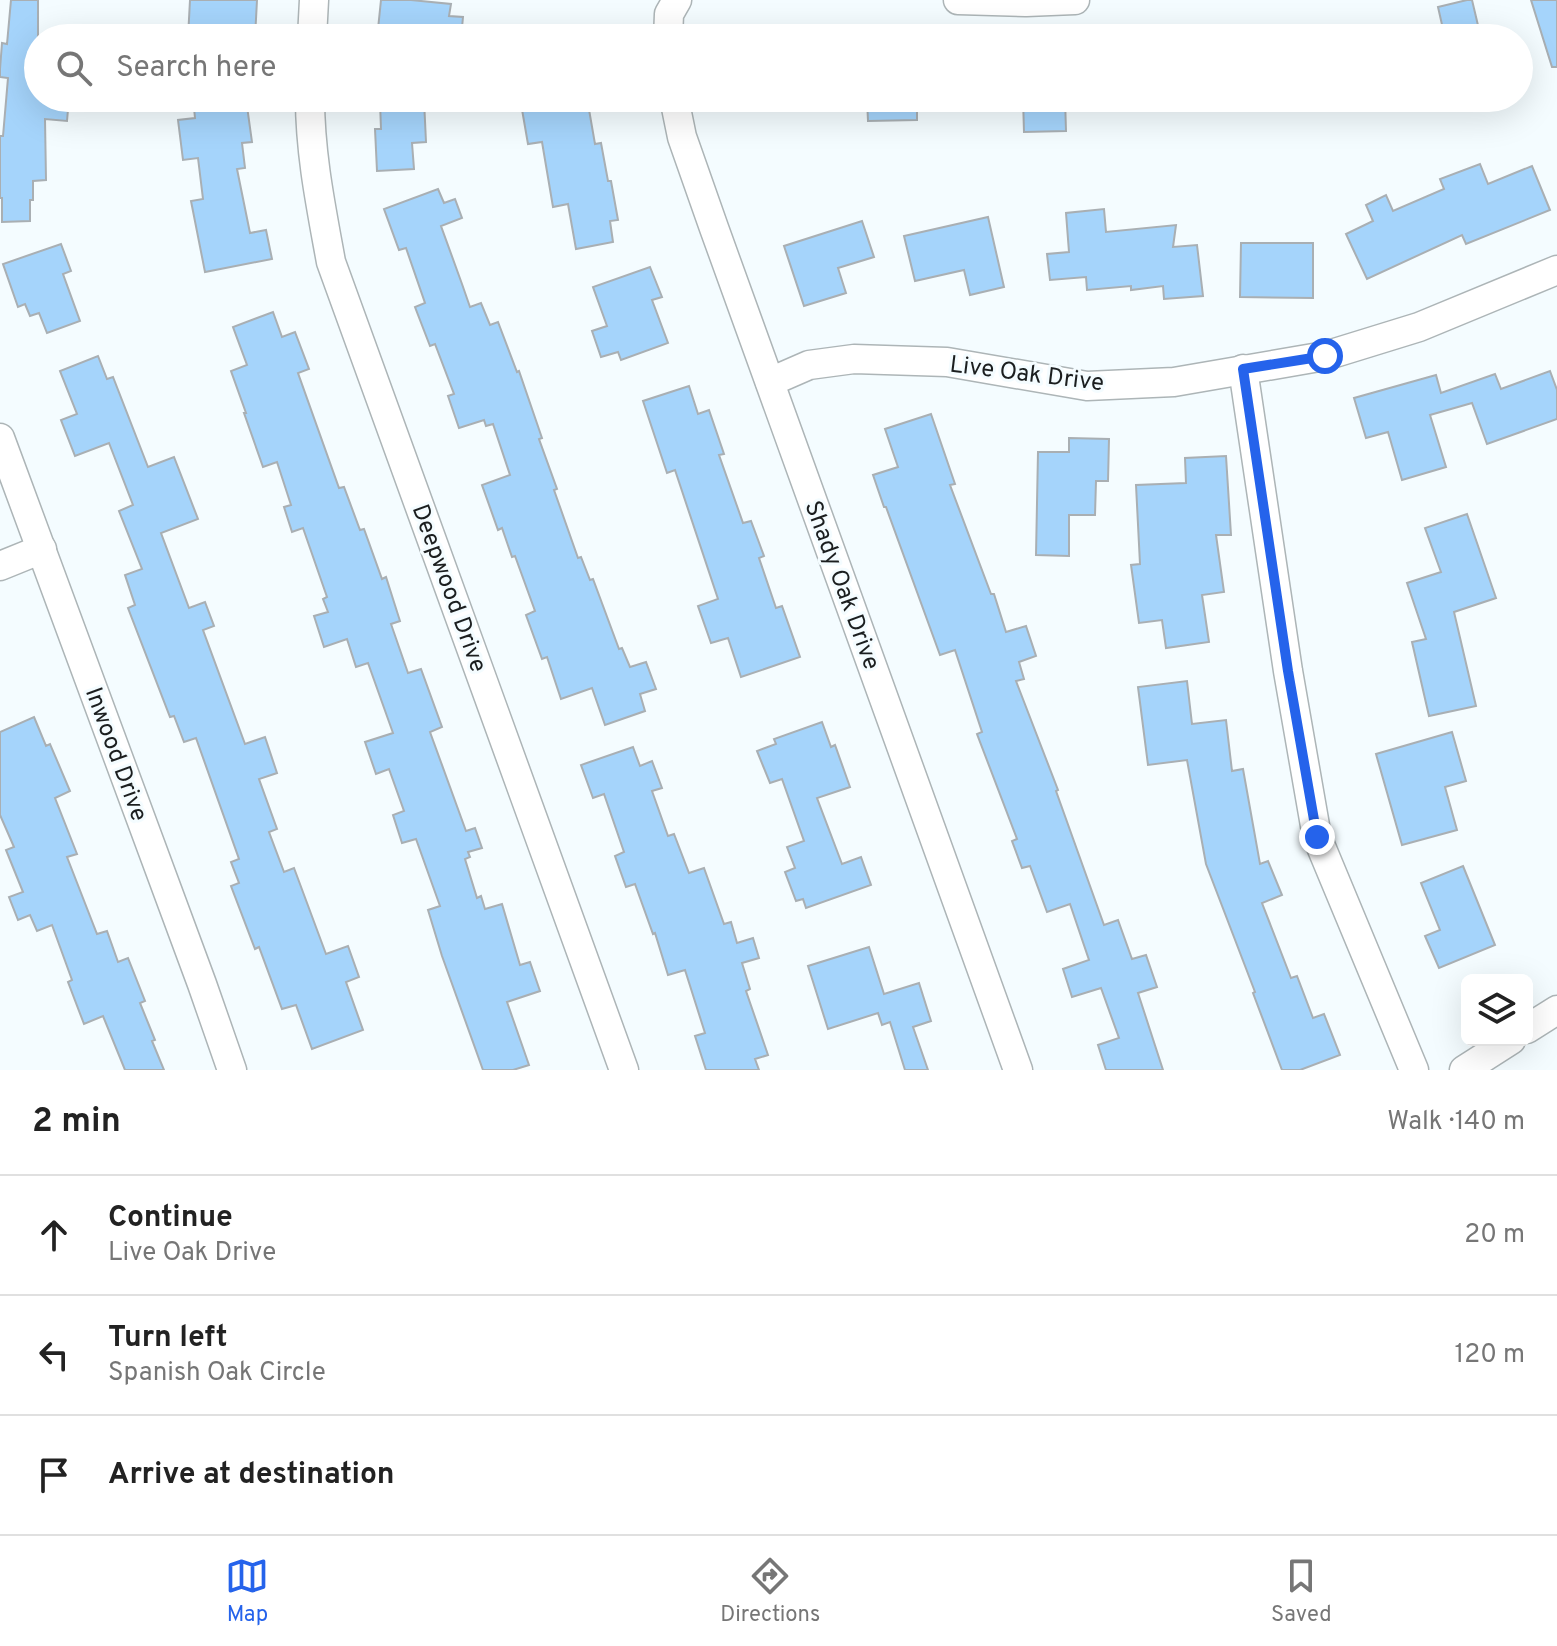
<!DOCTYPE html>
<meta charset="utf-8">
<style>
:root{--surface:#fff;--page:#f2f2f2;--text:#222;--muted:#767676;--line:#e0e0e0;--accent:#2563eb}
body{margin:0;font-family:Overpass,sans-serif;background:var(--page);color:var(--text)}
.controls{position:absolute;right:24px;bottom:24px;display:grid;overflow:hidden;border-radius:12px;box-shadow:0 8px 32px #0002}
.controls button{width:72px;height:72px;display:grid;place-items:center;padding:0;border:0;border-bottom:2px solid var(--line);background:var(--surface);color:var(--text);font:40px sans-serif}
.stop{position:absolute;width:24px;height:24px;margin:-18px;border:6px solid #2563eb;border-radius:50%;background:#fff}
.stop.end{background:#2563eb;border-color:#fff;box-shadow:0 2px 8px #0008}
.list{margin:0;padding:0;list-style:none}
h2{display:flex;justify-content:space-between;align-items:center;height:104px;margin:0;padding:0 32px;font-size:34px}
h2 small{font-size:26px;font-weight:400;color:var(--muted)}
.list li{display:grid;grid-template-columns:52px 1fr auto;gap:24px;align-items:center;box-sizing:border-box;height:120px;padding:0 32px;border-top:2px solid var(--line)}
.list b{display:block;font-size:30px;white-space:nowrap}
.list p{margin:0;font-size:26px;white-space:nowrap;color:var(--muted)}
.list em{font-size:26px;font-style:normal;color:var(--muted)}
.icon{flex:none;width:44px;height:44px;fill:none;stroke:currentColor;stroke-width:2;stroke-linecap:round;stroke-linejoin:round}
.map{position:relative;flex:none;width:1557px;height:1070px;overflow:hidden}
.search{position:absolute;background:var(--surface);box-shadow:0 8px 32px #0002;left:24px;right:24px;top:24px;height:88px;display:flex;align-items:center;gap:20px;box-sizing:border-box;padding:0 28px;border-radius:44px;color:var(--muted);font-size:30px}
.sheet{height:464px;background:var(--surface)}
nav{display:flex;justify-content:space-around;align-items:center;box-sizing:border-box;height:112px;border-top:2px solid var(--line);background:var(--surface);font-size:22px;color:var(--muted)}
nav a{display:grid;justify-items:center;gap:4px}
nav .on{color:var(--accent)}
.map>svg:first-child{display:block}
.building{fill:#a5d4fb;stroke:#a9afb3;stroke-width:2}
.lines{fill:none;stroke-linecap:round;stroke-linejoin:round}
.street-casing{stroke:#adb5b7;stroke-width:31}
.street{stroke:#fff;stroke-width:28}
.route{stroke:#2563eb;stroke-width:10}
.labels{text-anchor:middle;stroke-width:6;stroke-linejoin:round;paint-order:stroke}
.street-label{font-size:24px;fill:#1b1e1f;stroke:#f4fcff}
</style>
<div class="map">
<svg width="1557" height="1070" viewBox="0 0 1557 1070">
<rect width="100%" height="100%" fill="#f4fcff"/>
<g class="building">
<path d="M 11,0 L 38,0 L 38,98 L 69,98 L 67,121 L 45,119 L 46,180 L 33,181 L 33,200 L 30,200 L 30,221 L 2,222 L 2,198 L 0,198 L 0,136 L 3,136 L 8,78 L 0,77 L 0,69 L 2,43 L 7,44 Z"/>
<path d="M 190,0 L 257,0 L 255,38 L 188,38 Z"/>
<path d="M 381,0 L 411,0 L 451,4 L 449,16 L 463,17 L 461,38 L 409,38 L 409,32 L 378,29 Z"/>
<path d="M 1467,0 L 1472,0 L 1481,38 L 1445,38 L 1438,7 Z"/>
<path d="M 1531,0 L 1557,0 L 1557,67 L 1552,67 Z"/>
<path d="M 193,98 L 238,98 L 239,107 L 247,106 L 252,142 L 242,143 L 245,168 L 237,169 L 250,233 L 266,230 L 272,259 L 205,272 L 191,201 L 203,199 L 198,158 L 183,160 L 178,120 L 195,118 Z"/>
<path d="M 520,98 L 587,98 L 595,144 L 601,143 L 608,181 L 611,181 L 618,220 L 610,221 L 613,242 L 576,249 L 568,204 L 553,207 L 542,142 L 528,144 Z"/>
<path d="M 867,98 L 917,98 L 917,120 L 868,121 Z"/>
<path d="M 1023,98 L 1065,98 L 1066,131 L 1024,132 Z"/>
<path d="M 424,100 L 426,142 L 412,143 L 414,169 L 377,171 L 375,129 L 381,129 L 380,102 Z"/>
<path d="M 1480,164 L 1488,184 L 1532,166 L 1550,210 L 1466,244 L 1462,235 L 1367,279 L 1346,234 L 1373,221 L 1366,205 L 1386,195 L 1393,211 L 1444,189 L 1440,179 Z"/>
<path d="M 438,189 L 444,203 L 455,199 L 462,218 L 441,226 L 462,284 L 470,307 L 481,303 L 490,325 L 498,322 L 517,372 L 519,371 L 542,438 L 539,439 L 557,489 L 554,490 L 578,558 L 581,557 L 590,580 L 593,579 L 619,649 L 622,648 L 630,667 L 646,662 L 656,689 L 640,694 L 645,711 L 605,725 L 592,688 L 561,699 L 547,657 L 542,659 L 526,615 L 535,611 L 515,556 L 512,557 L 502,528 L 498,530 L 482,485 L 510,475 L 493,424 L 486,426 L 484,420 L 459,428 L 448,396 L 454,394 L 435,344 L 430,346 L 415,307 L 425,303 L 406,248 L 399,250 L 384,209 Z"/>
<path d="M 1104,209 L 1106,232 L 1176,225 L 1173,247 L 1197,245 L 1203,296 L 1164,299 L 1163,286 L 1131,290 L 1131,286 L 1087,290 L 1086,277 L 1050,280 L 1047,254 L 1069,252 L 1066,213 Z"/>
<path d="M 988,217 L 1004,287 L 970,295 L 964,270 L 915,281 L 904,236 Z"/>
<path d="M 862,221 L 874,257 L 838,268 L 846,293 L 804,306 L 784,246 Z"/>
<path d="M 1241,243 L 1313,243 L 1313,298 L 1240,297 Z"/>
<path d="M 61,244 L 71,271 L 63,274 L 80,321 L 47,333 L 39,313 L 30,316 L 25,304 L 18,307 L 3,264 Z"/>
<path d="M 650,267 L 662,297 L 652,300 L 668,343 L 621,360 L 618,352 L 601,357 L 592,331 L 607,326 L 593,287 Z"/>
<path d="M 273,312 L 282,337 L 295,332 L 309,369 L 298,373 L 339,488 L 344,487 L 360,530 L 364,529 L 382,579 L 386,577 L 400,621 L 391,624 L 408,673 L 421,669 L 442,727 L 430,732 L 466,831 L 475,828 L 482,848 L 468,852 L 470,857 L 465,859 L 477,898 L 481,896 L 485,909 L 502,904 L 520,965 L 530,962 L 540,991 L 507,1002 L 529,1065 L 513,1070 L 483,1070 L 442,956 L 428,910 L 440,906 L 416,839 L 402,843 L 393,815 L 404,811 L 389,769 L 376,774 L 365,742 L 393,733 L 368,663 L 356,667 L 347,639 L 324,647 L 314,616 L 328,612 L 323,599 L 327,597 L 303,528 L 292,532 L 284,507 L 291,505 L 277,462 L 263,467 L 244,413 L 246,413 L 231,371 L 247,365 L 233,327 Z"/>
<path d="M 98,356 L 107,379 L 113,377 L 148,467 L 174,457 L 198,519 L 161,533 L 189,608 L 205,602 L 214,626 L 203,630 L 245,744 L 265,737 L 277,773 L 259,779 L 277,829 L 269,832 L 284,872 L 294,868 L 326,954 L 348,946 L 359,977 L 346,982 L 363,1030 L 312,1049 L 296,1005 L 282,1009 L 259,947 L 255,949 L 231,886 L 239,883 L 231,862 L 239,859 L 196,738 L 184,742 L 174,716 L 170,717 L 128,608 L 135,605 L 125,575 L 142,569 L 119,511 L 133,505 L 109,443 L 75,456 L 61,420 L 77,414 L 60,371 Z"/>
<path d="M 1550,371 L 1557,390 L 1557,419 L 1487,444 L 1472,403 L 1430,415 L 1446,467 L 1402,480 L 1388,432 L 1366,438 L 1354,398 L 1436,375 L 1441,393 L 1495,374 L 1501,389 Z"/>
<path d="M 689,386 L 698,414 L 709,410 L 724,454 L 719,455 L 743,523 L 751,521 L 764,556 L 759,558 L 776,608 L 782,606 L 800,657 L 741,677 L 728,638 L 711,643 L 698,606 L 718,599 L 675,470 L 667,473 L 643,401 Z"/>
<path d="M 931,414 L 955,484 L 950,485 L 991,594 L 994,594 L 1006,632 L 1026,626 L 1036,656 L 1019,662 L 1024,679 L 1016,681 L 1058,790 L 1056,791 L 1104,925 L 1118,920 L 1132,959 L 1146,955 L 1157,987 L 1138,993 L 1163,1070 L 1106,1070 L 1098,1045 L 1119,1038 L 1101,988 L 1072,997 L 1063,969 L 1089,960 L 1070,904 L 1047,912 L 1030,866 L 1022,868 L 1012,841 L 1017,839 L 977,734 L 982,732 L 955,650 L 940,655 L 886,507 L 884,507 L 873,475 L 898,467 L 885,429 Z"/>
<path d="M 1069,438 L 1109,439 L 1108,481 L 1096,481 L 1095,515 L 1069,515 L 1069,556 L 1036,555 L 1038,452 L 1069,452 Z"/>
<path d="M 1226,456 L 1231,535 L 1216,535 L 1224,592 L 1202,595 L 1209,642 L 1166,648 L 1162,620 L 1139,623 L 1131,565 L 1140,564 L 1136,485 L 1186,483 L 1185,458 Z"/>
<path d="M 1467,514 L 1496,598 L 1454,612 L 1476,706 L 1429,716 L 1412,642 L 1426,639 L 1407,583 L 1441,572 L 1425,528 Z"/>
<path d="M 1187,681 L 1192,724 L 1226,720 L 1232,771 L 1243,769 L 1260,864 L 1268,861 L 1282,895 L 1262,903 L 1291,978 L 1297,976 L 1313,1018 L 1324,1014 L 1340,1055 L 1300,1070 L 1282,1070 L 1253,993 L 1255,992 L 1206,864 L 1187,760 L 1148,765 L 1138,687 Z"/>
<path d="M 34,717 L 46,746 L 50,744 L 70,791 L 55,798 L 77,854 L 67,857 L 97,934 L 107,931 L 118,962 L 128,958 L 145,1001 L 140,1003 L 155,1040 L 152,1041 L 164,1070 L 125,1070 L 103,1016 L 84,1024 L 68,982 L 72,980 L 52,925 L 37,931 L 30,915 L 18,920 L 9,897 L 23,892 L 6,850 L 14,847 L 0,815 L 0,732 Z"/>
<path d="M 822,722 L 831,747 L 835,745 L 850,787 L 817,798 L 842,864 L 861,857 L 871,885 L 806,908 L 803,899 L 796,901 L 785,872 L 795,868 L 787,847 L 804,841 L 782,779 L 770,783 L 757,751 L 776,744 L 774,739 Z"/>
<path d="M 1452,732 L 1466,781 L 1445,787 L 1457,830 L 1402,845 L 1376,754 Z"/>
<path d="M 633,747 L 640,766 L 652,761 L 662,788 L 652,791 L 668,836 L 674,834 L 689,873 L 704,868 L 724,924 L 731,922 L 737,943 L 753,938 L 759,958 L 742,963 L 750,989 L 746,991 L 768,1055 L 755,1059 L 759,1070 L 706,1070 L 695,1036 L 705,1033 L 685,970 L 668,975 L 655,933 L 653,934 L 635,884 L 626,887 L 615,856 L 624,852 L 604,794 L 593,798 L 581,765 Z"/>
<path d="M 1463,866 L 1495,945 L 1439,968 L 1425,936 L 1440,930 L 1421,883 Z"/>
<path d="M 869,947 L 884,994 L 919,983 L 931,1021 L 913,1027 L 928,1070 L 905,1070 L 890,1022 L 882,1025 L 878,1013 L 828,1029 L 808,966 Z"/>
</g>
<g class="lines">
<defs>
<g id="street">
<path d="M 958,0 L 1026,2 L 1075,0"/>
<path d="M 312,38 L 314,0"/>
<path d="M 668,38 L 669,14 L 677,0"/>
<path d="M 310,98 C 310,154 321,207 331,262 L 624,1070"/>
<path d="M 674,98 L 682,137 L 714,228 L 1018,1070"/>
<path d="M 1243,369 L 1288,671 L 1317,837 L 1414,1070"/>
<path d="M 770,382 L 809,365 L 854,359 L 947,362 L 1087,386 L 1174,382 L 1325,356 L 1419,327 L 1557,270"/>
<path d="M 0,438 L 202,984 L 232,1070"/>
<path d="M 0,566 L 42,549"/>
<path d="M 1527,1029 L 1557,1010"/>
<path d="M 1464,1070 L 1511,1040"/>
</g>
</defs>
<use href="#street" class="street-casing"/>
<use href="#street" class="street"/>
</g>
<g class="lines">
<path class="route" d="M 1317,837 L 1288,671 L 1243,369 L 1325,356"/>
</g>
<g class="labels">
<g class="street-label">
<text transform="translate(1027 373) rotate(7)" y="8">Live Oak Drive</text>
<text transform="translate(843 585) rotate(70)" y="8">Shady Oak Drive</text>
<text transform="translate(450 588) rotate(70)" y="8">Deepwood Drive</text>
<text transform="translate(117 754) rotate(70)" y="8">Inwood Drive</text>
</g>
</g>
</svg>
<div class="controls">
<button><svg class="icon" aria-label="layers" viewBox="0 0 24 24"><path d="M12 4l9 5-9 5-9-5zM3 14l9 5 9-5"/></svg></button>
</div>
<div class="stop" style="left:1325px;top:356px"></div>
<div class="stop end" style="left:1317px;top:837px"></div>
<div class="search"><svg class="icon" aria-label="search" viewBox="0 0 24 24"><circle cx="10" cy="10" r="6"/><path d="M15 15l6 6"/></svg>Search here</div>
</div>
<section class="sheet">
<h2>2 min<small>Walk · 140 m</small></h2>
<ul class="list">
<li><svg class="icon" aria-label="ahead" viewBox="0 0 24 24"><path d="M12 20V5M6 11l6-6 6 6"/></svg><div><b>Continue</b><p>Live Oak Drive</p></div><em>20 m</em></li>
<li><svg class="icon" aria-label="left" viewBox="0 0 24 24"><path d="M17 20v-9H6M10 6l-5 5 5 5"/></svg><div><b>Turn left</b><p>Spanish Oak Circle</p></div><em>120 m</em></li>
<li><svg class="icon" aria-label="arrive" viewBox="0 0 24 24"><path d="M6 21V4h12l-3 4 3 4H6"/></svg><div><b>Arrive at destination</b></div></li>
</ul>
</section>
<nav>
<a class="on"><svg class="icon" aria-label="map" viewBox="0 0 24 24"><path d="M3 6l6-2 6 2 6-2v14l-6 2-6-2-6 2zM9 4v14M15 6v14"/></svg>Map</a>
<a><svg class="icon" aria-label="directions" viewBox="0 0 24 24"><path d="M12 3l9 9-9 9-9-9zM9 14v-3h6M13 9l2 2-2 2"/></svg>Directions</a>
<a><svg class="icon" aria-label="saved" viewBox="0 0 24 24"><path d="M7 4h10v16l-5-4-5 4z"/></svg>Saved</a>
</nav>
